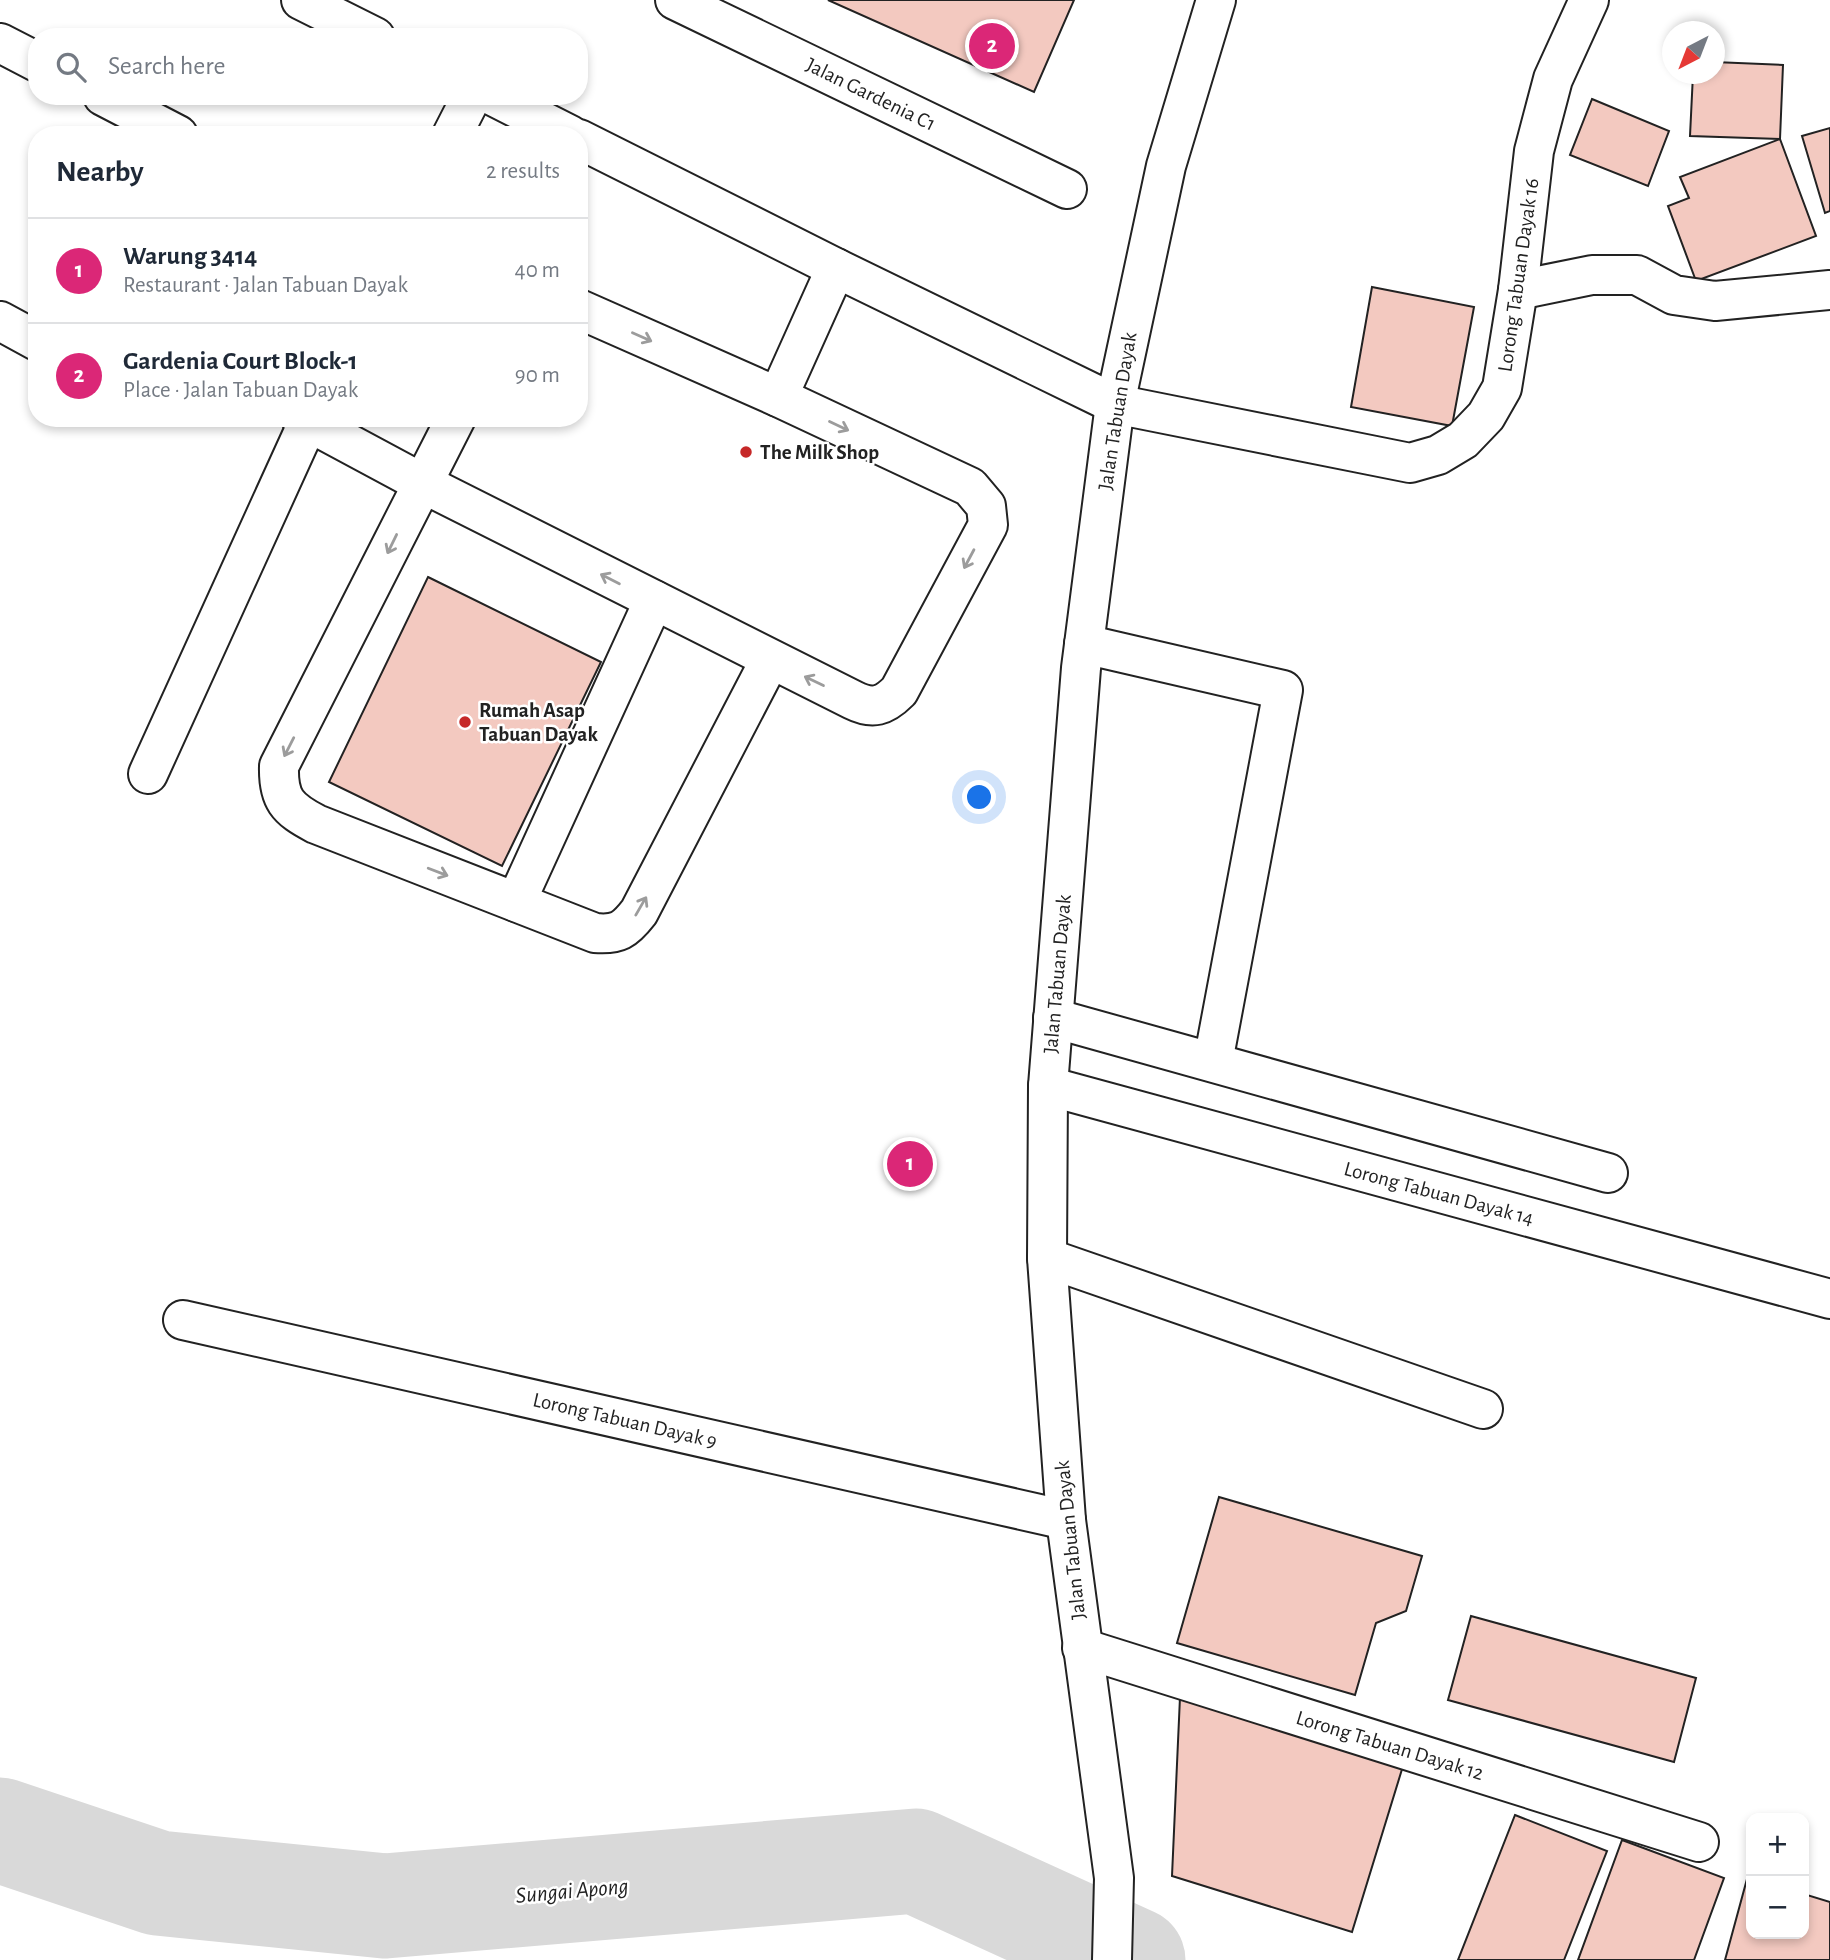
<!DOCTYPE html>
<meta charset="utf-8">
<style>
:root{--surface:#fff;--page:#f2f2f3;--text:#1f2937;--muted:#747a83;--line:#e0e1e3;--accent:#db2777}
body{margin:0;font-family:"Alegreya Sans",sans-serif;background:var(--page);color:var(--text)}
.controls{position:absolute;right:21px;bottom:21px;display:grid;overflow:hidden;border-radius:14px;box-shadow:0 4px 10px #0003}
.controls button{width:63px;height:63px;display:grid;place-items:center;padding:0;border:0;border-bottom:2px solid var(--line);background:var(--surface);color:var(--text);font:35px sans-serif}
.compass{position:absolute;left:1662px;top:21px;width:63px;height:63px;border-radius:50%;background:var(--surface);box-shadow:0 4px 10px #0003;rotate:222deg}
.you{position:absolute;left:980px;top:798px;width:24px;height:24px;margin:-18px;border:5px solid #fff;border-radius:50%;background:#1a73e8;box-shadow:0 0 0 10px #1a73e833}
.badge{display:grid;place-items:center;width:46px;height:46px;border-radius:50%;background:var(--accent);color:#fff;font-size:23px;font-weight:700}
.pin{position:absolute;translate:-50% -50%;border:4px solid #fff;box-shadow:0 2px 7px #0006}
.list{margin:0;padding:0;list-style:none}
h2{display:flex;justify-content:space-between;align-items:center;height:91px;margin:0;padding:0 28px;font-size:30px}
h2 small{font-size:23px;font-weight:400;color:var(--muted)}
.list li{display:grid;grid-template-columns:46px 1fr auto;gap:21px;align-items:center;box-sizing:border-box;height:105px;padding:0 28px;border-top:2px solid var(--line)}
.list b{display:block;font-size:26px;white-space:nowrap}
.list p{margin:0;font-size:23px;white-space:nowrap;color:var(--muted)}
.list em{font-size:23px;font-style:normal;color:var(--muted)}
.icon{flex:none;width:38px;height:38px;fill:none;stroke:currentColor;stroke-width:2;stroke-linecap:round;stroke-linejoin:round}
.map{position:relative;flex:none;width:1830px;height:1960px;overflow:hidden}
.search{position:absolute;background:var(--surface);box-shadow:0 4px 10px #0003;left:28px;top:28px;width:560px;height:77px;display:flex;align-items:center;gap:18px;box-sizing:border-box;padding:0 24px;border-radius:28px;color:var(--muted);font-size:26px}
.panel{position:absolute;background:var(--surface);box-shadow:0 4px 10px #0003;left:28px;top:126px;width:560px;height:301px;border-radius:28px}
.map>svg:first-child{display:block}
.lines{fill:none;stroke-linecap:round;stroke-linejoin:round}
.river{stroke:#d9d9d9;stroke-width:105}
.building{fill:#f3c9c0;stroke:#222;stroke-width:2}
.minor-casing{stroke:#222;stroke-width:42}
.minor{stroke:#fff;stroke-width:38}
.oneway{stroke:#9c9c9c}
.poi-dot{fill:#c62828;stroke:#fff;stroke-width:2.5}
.labels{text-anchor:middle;stroke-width:5;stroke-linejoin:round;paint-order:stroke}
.street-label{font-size:21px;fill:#222;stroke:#fff}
.poi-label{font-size:21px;font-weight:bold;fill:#222;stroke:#fff;text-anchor:start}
.water-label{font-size:23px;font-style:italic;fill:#222;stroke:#fff}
</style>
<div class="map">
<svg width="1830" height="1960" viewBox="0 0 1830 1960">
<rect width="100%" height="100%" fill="#fff"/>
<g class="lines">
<path class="river" d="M 0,1830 L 158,1883 L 385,1906 L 916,1861 L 1133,1960"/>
</g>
<g class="building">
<path d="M 828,0 L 1074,0 L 1034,92 Z"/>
<path d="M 1714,62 L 1783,65 L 1780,139 L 1690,136 L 1693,74 L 1714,74 Z"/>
<path d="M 1592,99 L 1669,131 L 1648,186 L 1570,155 Z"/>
<path d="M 1830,128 L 1830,211 L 1825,213 L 1802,136 Z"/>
<path d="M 1780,139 L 1816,236 L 1696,281 L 1668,206 L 1689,198 L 1680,177 Z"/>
<path d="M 1372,287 L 1474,307 L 1452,426 L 1351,407 Z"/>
<path d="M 428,577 L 601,662 L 502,866 L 329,782 Z"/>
<path d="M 1219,1497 L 1422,1556 L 1406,1611 L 1376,1623 L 1355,1695 L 1177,1643 Z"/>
<path d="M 1471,1616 L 1696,1678 L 1674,1762 L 1448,1700 Z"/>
<path d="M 1180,1697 L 1403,1766 L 1352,1932 L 1172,1876 Z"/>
<path d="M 1515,1815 L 1607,1851 L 1564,1960 L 1458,1960 Z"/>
<path d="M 1622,1840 L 1724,1878 L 1694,1960 L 1578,1960 Z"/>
<path d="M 1747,1879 L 1751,1880 L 1751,1934 L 1804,1934 L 1804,1894 L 1830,1902 L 1830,1960 L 1725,1960 Z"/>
</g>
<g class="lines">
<defs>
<g id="minor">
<path d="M 301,0 L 375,37"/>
<path d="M 675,0 L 1067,189"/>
<path d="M 0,43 L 37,62"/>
<path d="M 103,96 L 178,135"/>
<path d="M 493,96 L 570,135"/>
<path d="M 452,135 L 472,96"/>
<path d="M 579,139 L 836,268 L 1115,404 L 1410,463 L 1438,455 L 1463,440 L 1486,416 L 1502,388 L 1518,290 L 1534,151 L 1553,79 L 1589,0"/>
<path d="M 1518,290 L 1592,275 L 1637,275 L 1674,295 L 1715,301 L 1830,290"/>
<path d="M 0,321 L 37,341"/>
<path d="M 778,397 L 836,268"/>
<path d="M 301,418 L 422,483 L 853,700 C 873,710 884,706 899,691 L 988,525 L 986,506 L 970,487 L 778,397 L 579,309"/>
<path d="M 456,418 L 279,766 C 278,799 287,809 316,824 L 595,933 C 618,935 625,930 639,912 L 770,660"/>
<path d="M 1084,644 L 1283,690 L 1213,1062"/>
<path d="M 148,774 L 310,418"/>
<path d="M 516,902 L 654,600"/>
<path d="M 1053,1018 L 1608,1173"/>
<path d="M 1048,1086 L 1830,1299"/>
<path d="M 1047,1258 L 1483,1409"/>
<path d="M 183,1320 L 1066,1520"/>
<path d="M 1082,1648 L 1699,1842"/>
<path d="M 1112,1960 L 1114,1878 L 1066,1520 L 1047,1258 L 1048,1086 L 1081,668 L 1115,404 L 1166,166 L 1216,0"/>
</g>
</defs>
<use href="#minor" class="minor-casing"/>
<use href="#minor" class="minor"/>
</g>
<defs><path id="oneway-shaft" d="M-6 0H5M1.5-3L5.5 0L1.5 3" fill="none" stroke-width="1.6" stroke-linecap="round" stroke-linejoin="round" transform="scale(1.75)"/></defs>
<g class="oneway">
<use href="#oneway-shaft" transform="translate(642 337) rotate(24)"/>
<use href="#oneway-shaft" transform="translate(839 426) rotate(25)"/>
<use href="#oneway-shaft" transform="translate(392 544) rotate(116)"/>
<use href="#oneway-shaft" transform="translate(969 559) rotate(118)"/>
<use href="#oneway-shaft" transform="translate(610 579) rotate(-153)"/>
<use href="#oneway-shaft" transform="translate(814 681) rotate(-154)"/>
<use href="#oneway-shaft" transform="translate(289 747) rotate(117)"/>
<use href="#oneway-shaft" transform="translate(438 872) rotate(21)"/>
<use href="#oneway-shaft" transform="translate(641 906) rotate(-60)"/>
</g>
<g class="poi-dot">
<circle cx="746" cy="452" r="7"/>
<circle cx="465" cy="722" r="7"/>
</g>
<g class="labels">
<g class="street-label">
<text transform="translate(871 94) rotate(26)" y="7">Jalan Gardenia C1</text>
<text transform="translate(1518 275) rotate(-82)" y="7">Lorong Tabuan Dayak 16</text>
<text transform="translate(1117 411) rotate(-81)" y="7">Jalan Tabuan Dayak</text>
<text transform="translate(1057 974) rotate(-85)" y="7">Jalan Tabuan Dayak</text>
<text transform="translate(1439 1193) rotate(15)" y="7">Lorong Tabuan Dayak 14</text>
<text transform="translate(625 1420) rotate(13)" y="7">Lorong Tabuan Dayak 9</text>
<text transform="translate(1070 1540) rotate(-96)" y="7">Jalan Tabuan Dayak</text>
<text transform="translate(1390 1745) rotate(17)" y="7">Lorong Tabuan Dayak 12</text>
</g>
<g class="poi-label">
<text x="760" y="459">The Milk Shop</text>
<text x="479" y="717">Rumah Asap<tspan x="479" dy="24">Tabuan Dayak</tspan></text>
</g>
<g class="water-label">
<text transform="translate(572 1890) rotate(-5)" y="8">Sungai Apong</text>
</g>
</g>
</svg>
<div class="controls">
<button>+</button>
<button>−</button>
</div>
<svg class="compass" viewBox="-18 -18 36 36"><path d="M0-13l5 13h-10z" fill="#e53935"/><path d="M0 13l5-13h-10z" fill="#747a83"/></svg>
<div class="you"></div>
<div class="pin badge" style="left:910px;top:1164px">1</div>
<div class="pin badge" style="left:992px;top:46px">2</div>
<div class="search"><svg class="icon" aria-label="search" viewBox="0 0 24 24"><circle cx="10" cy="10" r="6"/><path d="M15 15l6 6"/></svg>Search here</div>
<section class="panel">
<h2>Nearby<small>2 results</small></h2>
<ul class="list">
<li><span class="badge">1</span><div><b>Warung 3414</b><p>Restaurant · Jalan Tabuan Dayak</p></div><em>40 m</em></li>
<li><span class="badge">2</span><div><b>Gardenia Court Block-1</b><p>Place · Jalan Tabuan Dayak</p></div><em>90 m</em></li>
</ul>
</section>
</div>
